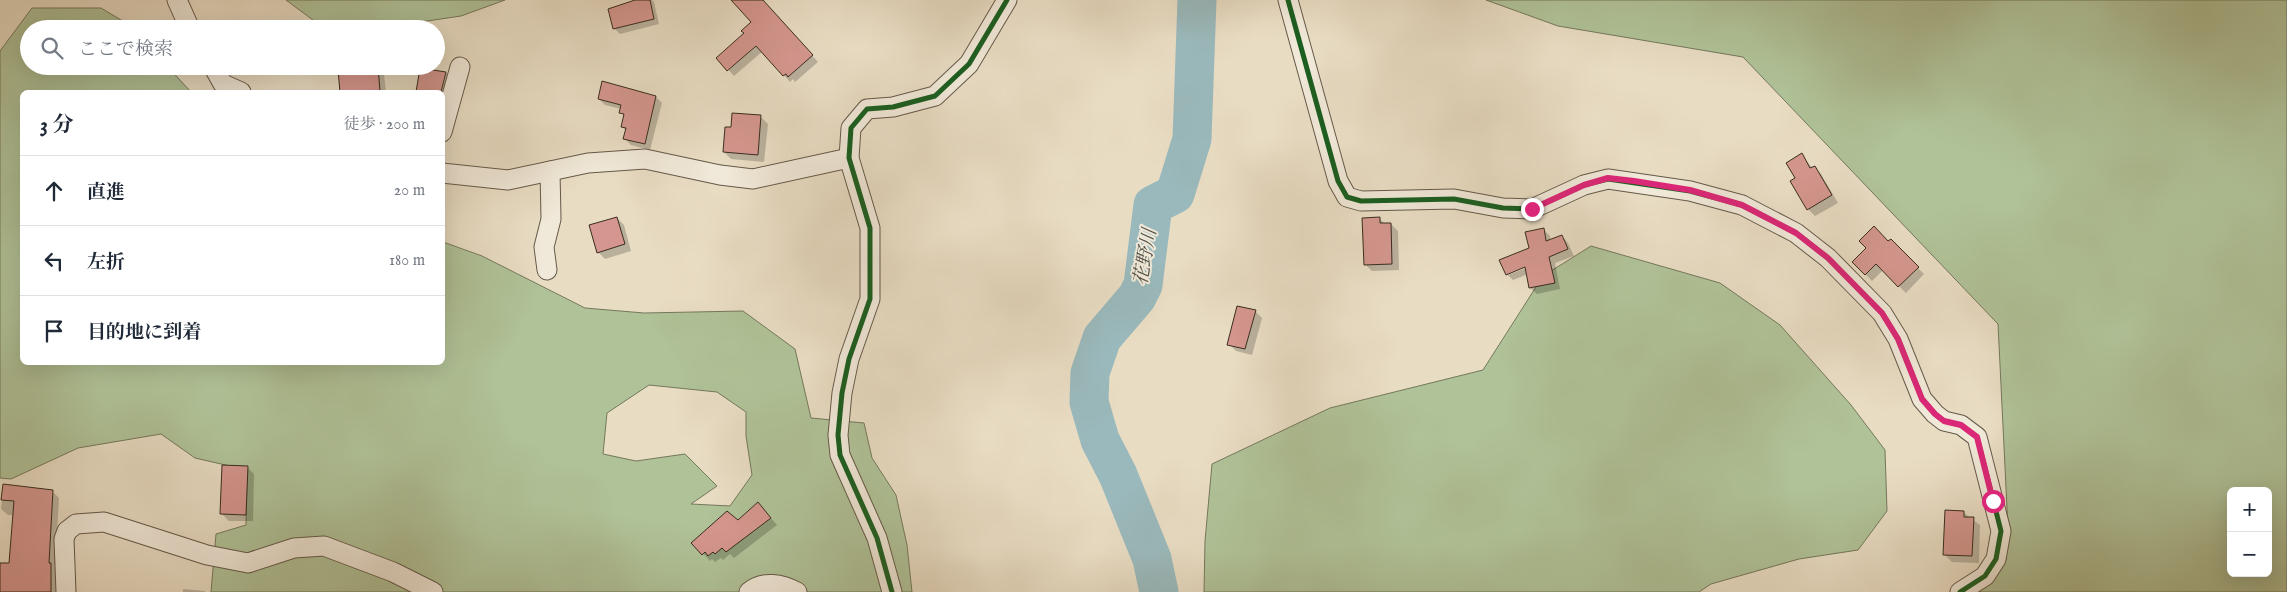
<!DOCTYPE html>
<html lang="ja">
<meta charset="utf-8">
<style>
:root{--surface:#fff;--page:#f6f6f7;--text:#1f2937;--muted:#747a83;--line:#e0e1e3}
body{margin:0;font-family:"IM FELL English","Noto Serif JP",serif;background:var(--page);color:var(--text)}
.controls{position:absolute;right:15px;bottom:15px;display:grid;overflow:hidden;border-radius:8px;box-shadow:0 5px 20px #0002}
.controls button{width:45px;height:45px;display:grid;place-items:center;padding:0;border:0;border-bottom:1px solid var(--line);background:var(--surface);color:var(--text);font:25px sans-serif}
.stop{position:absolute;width:15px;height:15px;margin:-11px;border:4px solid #db2777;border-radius:50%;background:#fff}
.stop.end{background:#db2777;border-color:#fff;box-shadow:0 1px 5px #0008}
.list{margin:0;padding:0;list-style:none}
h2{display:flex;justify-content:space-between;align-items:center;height:65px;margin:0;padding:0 20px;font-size:21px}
h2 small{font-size:16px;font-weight:400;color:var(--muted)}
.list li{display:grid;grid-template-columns:32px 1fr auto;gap:15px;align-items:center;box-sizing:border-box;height:70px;padding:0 20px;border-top:1px solid var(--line)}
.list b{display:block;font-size:19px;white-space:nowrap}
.list em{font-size:16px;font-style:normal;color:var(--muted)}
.icon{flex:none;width:28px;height:28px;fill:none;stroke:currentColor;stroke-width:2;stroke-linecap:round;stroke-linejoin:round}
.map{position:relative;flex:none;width:2287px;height:592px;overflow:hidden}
.search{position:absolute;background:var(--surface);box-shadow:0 5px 20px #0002;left:20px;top:20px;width:425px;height:55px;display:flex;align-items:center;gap:12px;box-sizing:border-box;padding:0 18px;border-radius:28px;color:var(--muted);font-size:19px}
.panel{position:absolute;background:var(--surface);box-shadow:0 5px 20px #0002;left:20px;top:90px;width:425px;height:275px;border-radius:8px}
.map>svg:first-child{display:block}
.green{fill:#b0c298;stroke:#74785c;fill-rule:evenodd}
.shadow{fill:#0003;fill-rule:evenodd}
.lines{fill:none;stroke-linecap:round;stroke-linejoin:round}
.river{stroke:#9ab9bc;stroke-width:39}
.building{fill:#d4968e;stroke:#392d1f}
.street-casing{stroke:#655948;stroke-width:21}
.street{stroke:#f0e8d8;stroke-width:19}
.cycleway-casing{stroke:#f0e8d8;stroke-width:8}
.cycleway{stroke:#1b5e20;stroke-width:5}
.route{stroke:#db2777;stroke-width:6}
.labels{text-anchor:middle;stroke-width:4;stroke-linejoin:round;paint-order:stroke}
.water-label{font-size:19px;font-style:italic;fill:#515046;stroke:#f0e8d8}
</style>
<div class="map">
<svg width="2287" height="592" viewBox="0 0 2287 592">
<rect width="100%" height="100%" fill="#e8dcc3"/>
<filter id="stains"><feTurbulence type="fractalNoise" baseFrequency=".004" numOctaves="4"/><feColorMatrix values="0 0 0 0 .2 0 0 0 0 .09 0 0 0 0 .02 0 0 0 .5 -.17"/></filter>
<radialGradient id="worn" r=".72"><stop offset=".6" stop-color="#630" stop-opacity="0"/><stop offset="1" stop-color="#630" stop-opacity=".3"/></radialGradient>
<g class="green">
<path d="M 286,0 L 505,0 L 461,16 L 373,29 L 325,29 Z"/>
<path d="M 1486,0 L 2287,0 L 2287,592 L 1976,592 L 1985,586 L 2006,560 L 2008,528 L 1998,324 L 1743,57 L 1558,26 ZM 2231,491 L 2268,491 L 2268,573 L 2231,573 Z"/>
<path d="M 32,8 L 101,8 L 136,29 L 29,29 L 29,66 L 167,66 L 191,92 L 22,92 L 22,362 L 442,362 L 443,242 L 482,256 L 585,308 L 644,313 L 743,311 L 795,349 L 811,418 L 864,423 L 872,458 L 896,495 L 907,545 L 912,592 L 211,592 L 216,534 L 246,525 L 247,470 L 195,458 L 161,434 L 78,448 L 11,479 L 0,478 L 0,51 ZM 649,385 L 717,392 L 746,412 L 746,436 L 752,475 L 730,506 L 691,504 L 717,486 L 685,454 L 636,461 L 603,454 L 607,413 Z"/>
<path d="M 1591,246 L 1720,283 L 1780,325 L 1851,405 L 1885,450 L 1887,511 L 1858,550 L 1799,559 L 1711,584 L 1699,592 L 1204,592 L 1205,541 L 1212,464 L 1330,408 L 1483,370 L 1543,276 Z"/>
</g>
<g class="shadow">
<path d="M 637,0 L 652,0 L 654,2 L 659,24 L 620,34 L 615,29 L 609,8 Z"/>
<path d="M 733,0 L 762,0 L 818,62 L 795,82 L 793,79 L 790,82 L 763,51 L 734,76 L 718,58 L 746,34 L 753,22 Z"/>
<path d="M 377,67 L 384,74 L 386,92 L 342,92 L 339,71 Z"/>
<path d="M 421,69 L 446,73 L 453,80 L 442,118 L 442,92 L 417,92 Z"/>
<path d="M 656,97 L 662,103 L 650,150 L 631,145 L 625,139 L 626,131 L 622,126 L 625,116 L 620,112 L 621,109 L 605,105 L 599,99 Z"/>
<path d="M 761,117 L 768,124 L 764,162 L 731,159 L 724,152 L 732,128 Z"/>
<path d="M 1802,155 L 1812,168 L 1814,167 L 1821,174 L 1838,203 L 1815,216 L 1808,209 L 1791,181 L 1797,178 Z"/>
<path d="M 617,218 L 624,225 L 631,251 L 605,259 L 598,252 Z"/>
<path d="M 1379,218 L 1385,224 L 1391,224 L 1398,231 L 1399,270 L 1372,271 L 1365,264 Z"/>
<path d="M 1543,229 L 1550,236 L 1551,241 L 1562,236 L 1568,243 L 1574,256 L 1555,263 L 1560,289 L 1537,294 L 1530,288 L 1528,274 L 1513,280 L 1507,274 L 1501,260 L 1530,249 L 1527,233 ZM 1530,263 L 1531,266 L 1508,275 L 1508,272 Z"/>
<path d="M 1891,241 L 1924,274 L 1906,293 L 1883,270 L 1872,281 L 1854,262 L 1868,248 Z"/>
<path d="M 1255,311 L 1262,318 L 1252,355 L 1236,351 L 1229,344 Z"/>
<path d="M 247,467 L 254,474 L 253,521 L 229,521 L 222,514 Z"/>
<path d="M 4,485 L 52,491 L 59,498 L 55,569 L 58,571 L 57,592 L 0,592 L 0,564 L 10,564 L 14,515 L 8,515 L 1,509 Z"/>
<path d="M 765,511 L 777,525 L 734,558 L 730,554 L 723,560 L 721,558 L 715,562 L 712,559 L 710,561 L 693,543 Z"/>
<path d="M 1963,512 L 1980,525 L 1979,563 L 1952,562 L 1945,555 Z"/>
<path d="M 183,589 L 205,591 L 205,592 L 183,592 Z"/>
</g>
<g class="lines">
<path class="river" d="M 1159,592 L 1152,559 L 1118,475 L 1100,440 L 1089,402 L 1090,373 L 1102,338 L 1137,297 L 1143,285 L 1153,205 L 1175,194 L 1192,139 L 1197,0"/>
</g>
<g class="building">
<path d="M 635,0 L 650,0 L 654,19 L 613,29 L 608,9 Z"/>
<path d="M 731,0 L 763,0 L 813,55 L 788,77 L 786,74 L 783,76 L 756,46 L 727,71 L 716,58 L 744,33 L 741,31 L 751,22 Z"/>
<path d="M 370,66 L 378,66 L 380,91 L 340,92 L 338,70 Z"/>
<path d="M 420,68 L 446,72 L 441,92 L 416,92 Z"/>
<path d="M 602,81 L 656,96 L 645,144 L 623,139 L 626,128 L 621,127 L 624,114 L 619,113 L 621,105 L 598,99 Z"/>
<path d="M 732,113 L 761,115 L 758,155 L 723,152 L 725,127 L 731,127 Z"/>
<path d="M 1802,153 L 1810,168 L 1815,166 L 1832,195 L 1807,210 L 1790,181 L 1795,178 L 1786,163 Z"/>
<path d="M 617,217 L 625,244 L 597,253 L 589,225 Z"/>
<path d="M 1380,217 L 1380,223 L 1391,223 L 1392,264 L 1364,265 L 1362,218 Z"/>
<path d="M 1874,226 L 1888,241 L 1891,239 L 1919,267 L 1898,287 L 1876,264 L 1865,275 L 1852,262 L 1866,248 L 1859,241 Z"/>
<path d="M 1544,228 L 1546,241 L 1562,235 L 1568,249 L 1549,257 L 1555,283 L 1529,288 L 1525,267 L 1506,275 L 1499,260 L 1529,248 L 1525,232 Z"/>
<path d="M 1237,306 L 1256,310 L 1245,349 L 1227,345 Z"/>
<path d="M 222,465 L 248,466 L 246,515 L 220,514 Z"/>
<path d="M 3,484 L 53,490 L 49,563 L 51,563 L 51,592 L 0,592 L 0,563 L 9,563 L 14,501 L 1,500 Z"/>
<path d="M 758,502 L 771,518 L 726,552 L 722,548 L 715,554 L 713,552 L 708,556 L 705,552 L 702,555 L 691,543 L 727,511 L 738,520 Z"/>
<path d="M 1945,510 L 1964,511 L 1964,517 L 1974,517 L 1972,556 L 1943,555 Z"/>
</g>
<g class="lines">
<defs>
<g id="street">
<path d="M 177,0 L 190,29"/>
<path d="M 1288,0 L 1338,181 L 1347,197 L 1361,201 L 1454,199 L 1503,208 L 1532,209 L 1584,185 L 1608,179 L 1690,191 L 1742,205 L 1796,233 L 1828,258 L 1882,313 L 1898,339 L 1922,399 L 1935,414 L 1944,421 L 1961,425 L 1977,437 L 2001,531 L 1996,559 L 1985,576 L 1960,592"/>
<path d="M 213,66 L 223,84 L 241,92"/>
<path d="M 442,132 L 460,67"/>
<path d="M 442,173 L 508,180 L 588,163 L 645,159 L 720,175 L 753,179 L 849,158"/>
<path d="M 547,270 L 544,247 L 551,219 L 550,171"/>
<path d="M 66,592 L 64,539 L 67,531 L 76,524 L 104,522 L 207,555 L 248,563 L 294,548 L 324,546 L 393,572 L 433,592"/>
<path d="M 749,592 C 763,580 782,584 797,592"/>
<path d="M 892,592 L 877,538 L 840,455 L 838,435 L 842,393 L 849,359 L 870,299 L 870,228 L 849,158 L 851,128 L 867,109 L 893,107 L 935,96 L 969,64 L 1007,0"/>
</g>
</defs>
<use href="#street" class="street-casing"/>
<use href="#street" class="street"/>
<defs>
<g id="cycleway">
<path d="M 1288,0 L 1338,181 L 1347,197 L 1361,201 L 1454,199 L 1503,208 L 1532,209 L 1584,185 L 1608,179 L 1690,191 L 1742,205 L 1796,233 L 1828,258 L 1882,313 L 1898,339 L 1922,399 L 1935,414 L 1944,421 L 1961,425 L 1977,437 L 2001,531 L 1996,559 L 1985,576 L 1960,592"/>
<path d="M 892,592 L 877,538 L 840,455 L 838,435 L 842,393 L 849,359 L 870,299 L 870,228 L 849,158 L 851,128 L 867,109 L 893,107 L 935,96 L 969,64 L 1007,0"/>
</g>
</defs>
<use href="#cycleway" class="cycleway-casing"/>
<use href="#cycleway" class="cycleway"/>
</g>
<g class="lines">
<path class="route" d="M 1532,209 L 1584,185 L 1608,178 L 1634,181 L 1690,190 L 1742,205 L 1796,233 L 1828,258 L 1882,313 L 1898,339 L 1922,399 L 1935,414 L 1944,421 L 1961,425 L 1977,437 L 1993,501"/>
</g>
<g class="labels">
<g class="water-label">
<text transform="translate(1144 257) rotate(-80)" y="7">花野川</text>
</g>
</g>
<rect width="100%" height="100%" filter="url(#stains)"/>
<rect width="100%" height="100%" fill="url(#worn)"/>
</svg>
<div class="controls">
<button>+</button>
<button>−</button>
</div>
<div class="stop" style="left:1993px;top:501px"></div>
<div class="stop end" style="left:1532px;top:209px"></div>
<div class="search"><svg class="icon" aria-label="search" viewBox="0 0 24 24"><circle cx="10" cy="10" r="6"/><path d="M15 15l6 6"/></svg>ここで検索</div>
<section class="panel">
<h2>3 分<small>徒歩 · 200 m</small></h2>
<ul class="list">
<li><svg class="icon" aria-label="ahead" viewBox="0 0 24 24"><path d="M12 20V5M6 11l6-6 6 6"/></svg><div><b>直進</b></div><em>20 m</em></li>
<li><svg class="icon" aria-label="left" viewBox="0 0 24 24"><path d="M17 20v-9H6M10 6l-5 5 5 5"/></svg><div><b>左折</b></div><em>180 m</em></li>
<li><svg class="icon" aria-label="arrive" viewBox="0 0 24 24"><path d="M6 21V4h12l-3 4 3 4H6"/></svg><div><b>目的地に到着</b></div></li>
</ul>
</section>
</div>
